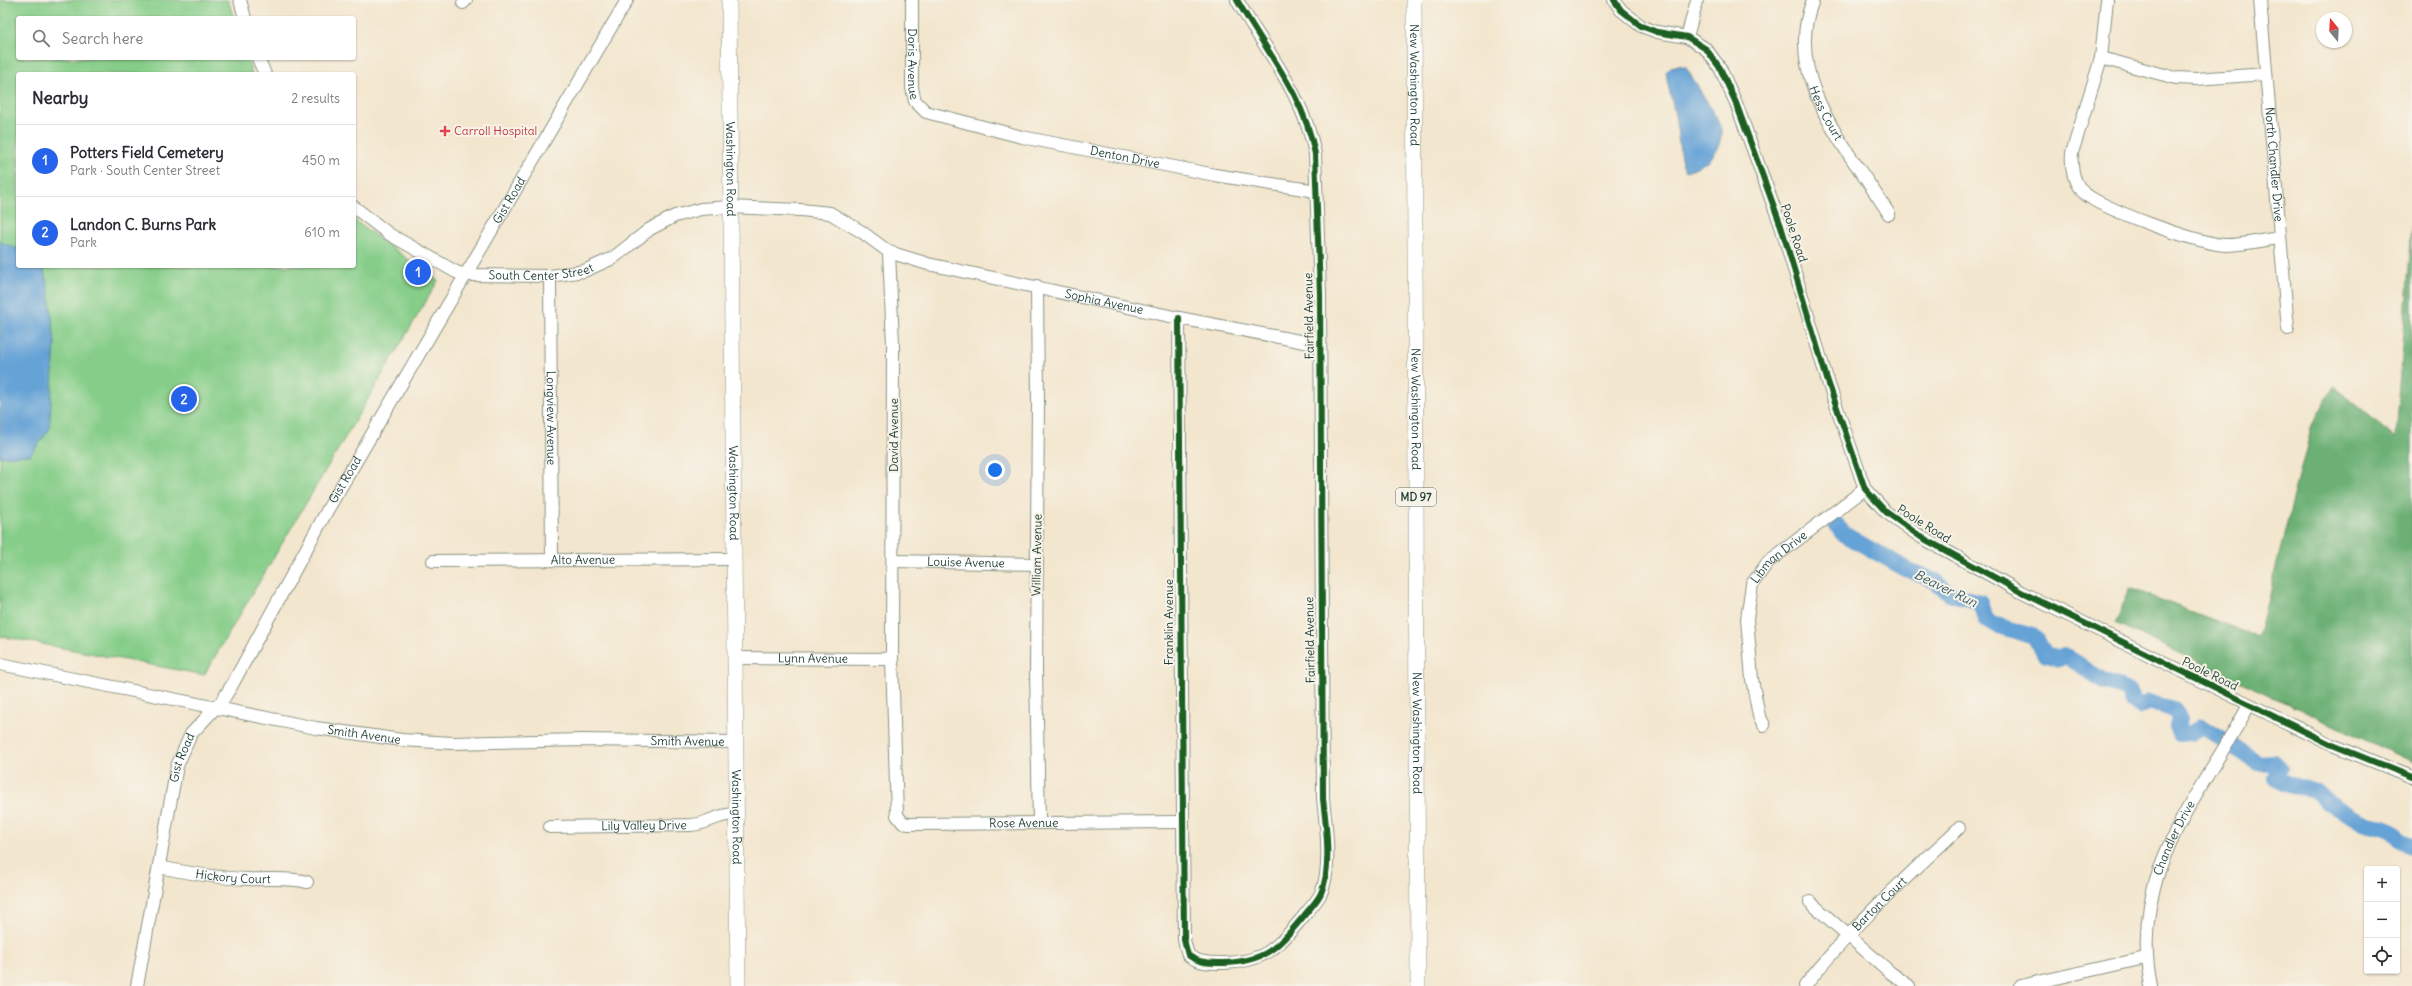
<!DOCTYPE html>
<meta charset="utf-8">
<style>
:root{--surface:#fff;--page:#f2f2f3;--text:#2b2b33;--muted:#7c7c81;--line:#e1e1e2;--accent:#2563eb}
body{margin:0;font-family:Delius,sans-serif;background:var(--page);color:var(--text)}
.controls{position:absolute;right:12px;bottom:12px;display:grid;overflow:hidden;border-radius:4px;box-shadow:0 1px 3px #0004}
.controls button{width:36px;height:36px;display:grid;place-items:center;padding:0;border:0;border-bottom:1px solid var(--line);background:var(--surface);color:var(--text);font:20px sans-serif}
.compass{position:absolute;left:2316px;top:12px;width:36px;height:36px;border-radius:50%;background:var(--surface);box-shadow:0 1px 3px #0004;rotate:342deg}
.you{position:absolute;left:995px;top:470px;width:14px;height:14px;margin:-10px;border:3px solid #fff;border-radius:50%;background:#1a73e8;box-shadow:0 0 0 6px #1a73e833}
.badge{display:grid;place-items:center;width:26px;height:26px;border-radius:50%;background:var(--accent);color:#fff;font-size:13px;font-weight:700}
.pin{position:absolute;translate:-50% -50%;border:2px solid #fff;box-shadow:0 1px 4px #0006}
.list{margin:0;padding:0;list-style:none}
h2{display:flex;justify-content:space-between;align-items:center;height:52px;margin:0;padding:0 16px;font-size:17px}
h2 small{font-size:13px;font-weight:400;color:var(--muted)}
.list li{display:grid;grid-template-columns:26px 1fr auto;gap:12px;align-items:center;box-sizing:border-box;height:72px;padding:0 16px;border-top:1px solid var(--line)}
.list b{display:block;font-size:15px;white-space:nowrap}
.list p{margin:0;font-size:13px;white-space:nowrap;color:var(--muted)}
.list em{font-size:13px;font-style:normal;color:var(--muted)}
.icon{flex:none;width:22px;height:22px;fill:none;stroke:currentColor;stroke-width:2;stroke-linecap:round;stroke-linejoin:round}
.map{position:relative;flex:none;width:2412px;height:986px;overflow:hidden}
.search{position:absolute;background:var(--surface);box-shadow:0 1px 3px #0004;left:16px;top:16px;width:340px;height:44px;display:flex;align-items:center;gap:10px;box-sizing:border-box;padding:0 14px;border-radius:4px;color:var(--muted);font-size:15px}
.panel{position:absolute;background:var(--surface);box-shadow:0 1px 3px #0004;left:16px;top:72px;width:340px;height:196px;border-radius:4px}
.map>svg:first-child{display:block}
.green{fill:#85cd88;stroke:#52855e}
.forest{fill:#6cb074;stroke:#467654}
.water{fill:#65a2d6;stroke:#427085}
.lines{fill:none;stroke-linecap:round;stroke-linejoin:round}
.river{stroke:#65a2d6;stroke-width:16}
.minor-casing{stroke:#899281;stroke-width:14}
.major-casing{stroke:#899281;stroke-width:16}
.minor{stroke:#fff;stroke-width:12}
.major{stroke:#fff;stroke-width:15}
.cycleway-casing{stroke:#f7f3e8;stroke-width:8}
.cycleway{stroke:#1b5e20;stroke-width:6}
.health-dot{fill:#e0444e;stroke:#f7f3e8;stroke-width:1.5}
.labels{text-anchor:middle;stroke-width:4;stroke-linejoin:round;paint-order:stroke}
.shield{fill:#f7f3e8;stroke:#60746a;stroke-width:1}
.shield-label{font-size:11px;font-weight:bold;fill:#1f3d34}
.street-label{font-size:12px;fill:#1f3d34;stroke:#f7f3e8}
.health-label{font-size:12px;fill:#be3a42;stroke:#f7f3e8;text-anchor:start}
.water-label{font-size:13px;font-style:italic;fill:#345b65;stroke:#f7f3e8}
</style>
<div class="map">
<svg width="2412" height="986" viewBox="0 0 2412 986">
<rect width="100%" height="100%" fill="#f7f3e8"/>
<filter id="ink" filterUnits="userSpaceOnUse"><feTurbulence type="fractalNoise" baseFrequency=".025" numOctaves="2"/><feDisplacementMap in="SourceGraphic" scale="8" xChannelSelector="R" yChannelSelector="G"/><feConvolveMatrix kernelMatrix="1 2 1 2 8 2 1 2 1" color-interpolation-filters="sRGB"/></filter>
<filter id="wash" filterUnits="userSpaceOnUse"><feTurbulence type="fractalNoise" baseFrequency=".012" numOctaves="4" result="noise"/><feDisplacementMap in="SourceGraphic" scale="16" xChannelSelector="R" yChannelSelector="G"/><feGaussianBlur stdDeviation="0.9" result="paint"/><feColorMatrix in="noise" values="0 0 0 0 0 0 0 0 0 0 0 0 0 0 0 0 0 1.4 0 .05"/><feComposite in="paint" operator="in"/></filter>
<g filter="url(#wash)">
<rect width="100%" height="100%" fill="#f3e6ce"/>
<path class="green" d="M 0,0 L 228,0 L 234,18 L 18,18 L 18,58 L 247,58 L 252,74 L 18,74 L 18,266 L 354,266 L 354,220 L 438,281 L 204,675 L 0,636 Z"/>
<path class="forest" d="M 2412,225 L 2412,762 L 2115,623 L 2130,588 L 2258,637 L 2312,425 L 2334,386 L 2396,438 Z"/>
<g class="water">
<path d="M 1678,65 L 1686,67 C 1692,78 1720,121 1721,129 C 1722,153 1706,166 1685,171 C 1678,153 1679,135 1675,115 C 1672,100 1668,87 1666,72 L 1671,67 Z"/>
<path d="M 0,242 L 18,249 L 18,266 L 43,267 L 49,292 L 55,344 L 49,430 L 30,455 L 0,457 Z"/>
</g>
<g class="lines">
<path class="river" d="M 1835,522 L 1842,533 L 1904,568 L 1935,581 L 1949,593 L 1980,602 L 1985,619 L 1996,625 L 2035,637 L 2044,654 L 2059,659 L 2064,656 C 2080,662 2091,676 2107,683 C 2115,686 2122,686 2130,692 L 2131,700 L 2139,707 L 2149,702 L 2174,710 L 2180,718 L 2177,726 L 2180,734 L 2191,733 L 2201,726 L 2259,763 L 2274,762 L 2280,768 L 2276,777 C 2291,791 2299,784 2313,790 C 2318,792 2323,798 2327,801 C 2338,809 2353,818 2365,823 C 2374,826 2382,825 2391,830 C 2401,837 2395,841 2412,846"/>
</g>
</g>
<g filter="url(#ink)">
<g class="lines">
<defs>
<g id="minor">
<path d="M 240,0 L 245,18"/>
<path id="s1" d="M 912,0 L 912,88 L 915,101 L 926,112 L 1022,137 L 1215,175 L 1316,191"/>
<path d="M 1614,0 L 1621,10 L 1641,26 L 1657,32 L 1687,37 L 1706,49 L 1720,68 L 1736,103 L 1781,226 L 1827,379 L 1865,489 L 1886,512 L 1921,537 L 2021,592 L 2330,744 L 2412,777"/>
<path id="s2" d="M 1813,0 C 1781,79 1850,151 1889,214"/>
<path d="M 2107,0 L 2101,58 L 2072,153 C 2071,166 2072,179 2081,190 C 2094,207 2203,245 2225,245 C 2243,245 2262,240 2280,238"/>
<path id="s3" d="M 2260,0 L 2288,329"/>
<path d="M 463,3 L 466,0"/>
<path d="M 1687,37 L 1697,0"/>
<path d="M 258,58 L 265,74"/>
<path d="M 2101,58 L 2176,78 L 2196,79 L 2266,74"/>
<path id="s4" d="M 354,207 L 389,234 L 456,272 L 466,275 L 550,276 L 584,271 L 613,258 L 650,229 L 675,216 L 701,209 L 730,207 L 801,210 L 830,213 L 862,232 L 889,252 L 928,264 L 1179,318 L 1320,345"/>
<path id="s5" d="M 889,252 L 893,344 L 892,659 L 897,815 L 903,823 L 909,824 L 1181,822"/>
<path id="s6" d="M 550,276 L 552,560"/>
<path d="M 1037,286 L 1038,402 L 1036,671 L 1039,823"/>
<path d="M 1179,318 L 1184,940 L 1188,955 C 1198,963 1210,963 1223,963 C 1265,962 1277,948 1303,917 C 1309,909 1317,902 1321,893 C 1332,869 1326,824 1323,799 L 1320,294 L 1315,154 C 1304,95 1266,51 1237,0"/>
<path id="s7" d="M 433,561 L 733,559"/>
<path id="s8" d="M 894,561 L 1037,564"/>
<path id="s9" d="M 734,658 L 892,659"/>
<path id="s10" d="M 0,664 L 316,728 L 402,740 L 452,743 L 583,740 L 735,742"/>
<path id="s11" d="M 1764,725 L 1759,716 L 1752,679 L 1747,619 L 1752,584 L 1768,562 L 1865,489"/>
<path id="s12" d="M 550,827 L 691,825 C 709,824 716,814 736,814"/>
<path id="s13" d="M 159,867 C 188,873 218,878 248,879 C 268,880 288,877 307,882"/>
<path d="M 1810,902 L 1891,973 L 1909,986"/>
<path id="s14" d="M 137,986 L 177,766 L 191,734 L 222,701 L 232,685 L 328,509 L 627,0"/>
<path id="s15" d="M 1805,986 C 1850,928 1906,878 1959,828"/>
<path d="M 2021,986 L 2145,958"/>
<path id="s16" d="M 2151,986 C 2128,872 2199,798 2249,705"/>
</g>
<g id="major">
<path id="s17" d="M 729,0 L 738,986"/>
<path id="s18" d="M 1414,0 L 1418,986"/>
</g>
</defs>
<use href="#minor" class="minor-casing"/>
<use href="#major" class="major-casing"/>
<use href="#minor" class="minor"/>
<use href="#major" class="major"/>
<defs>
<g id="cycleway">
<path d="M 1614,0 L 1621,10 L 1641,26 L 1657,32 L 1687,37 L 1706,49 L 1720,68 L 1736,103 L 1781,226 L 1827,379 L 1865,489 L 1886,512 L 1921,537 L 2021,592 L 2330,744 L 2412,777"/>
<path d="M 1179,318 L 1184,940 L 1188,955 C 1198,963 1210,963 1223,963 C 1265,962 1277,948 1303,917 C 1309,909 1317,902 1321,893 C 1332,869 1326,824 1323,799 L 1320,294 L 1315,154 C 1304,95 1266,51 1237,0"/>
</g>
</defs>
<use href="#cycleway" class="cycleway-casing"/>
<use href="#cycleway" class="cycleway"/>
</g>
</g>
<path class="health-dot" d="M443 125h4v4h4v4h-4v4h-4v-4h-4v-4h4z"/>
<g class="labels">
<rect class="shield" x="1396" y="488" width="40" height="18" rx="3"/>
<g class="shield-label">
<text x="1416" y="501">MD 97</text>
</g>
<g class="street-label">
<text dy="4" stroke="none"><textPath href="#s1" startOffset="64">Doris Avenue</textPath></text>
<text dy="4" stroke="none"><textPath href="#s18" startOffset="85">New Washington Road</textPath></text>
<text dy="4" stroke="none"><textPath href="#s2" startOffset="118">Hess Court</textPath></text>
<text dy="4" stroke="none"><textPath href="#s1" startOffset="321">Denton Drive</textPath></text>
<text dy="4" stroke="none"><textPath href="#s3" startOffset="165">North Chandler Drive</textPath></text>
<text dy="4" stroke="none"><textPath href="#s17" startOffset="169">Washington Road</textPath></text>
<text dy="4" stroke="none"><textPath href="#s14" startOffset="881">Gist Road</textPath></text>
<text transform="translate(1794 233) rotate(72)" y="4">Poole Road</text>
<text dy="4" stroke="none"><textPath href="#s4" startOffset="207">South Center Street</textPath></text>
<text dy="4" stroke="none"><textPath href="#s4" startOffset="805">Sophia Avenue</textPath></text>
<text transform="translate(1309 316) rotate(-91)" y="4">Fairfield Avenue</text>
<text dy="4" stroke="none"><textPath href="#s18" startOffset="409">New Washington Road</textPath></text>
<text dy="4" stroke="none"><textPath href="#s6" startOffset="142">Longview Avenue</textPath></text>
<text transform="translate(894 435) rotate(-90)" y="4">David Avenue</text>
<text dy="4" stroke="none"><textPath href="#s14" startOffset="557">Gist Road</textPath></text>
<text dy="4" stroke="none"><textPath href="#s17" startOffset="493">Washington Road</textPath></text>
<text transform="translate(1924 524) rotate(32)" y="4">Poole Road</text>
<text transform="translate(1037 555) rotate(-89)" y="4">William Avenue</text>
<text dy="4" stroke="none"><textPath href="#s11" startOffset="182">Libman Drive</textPath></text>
<text dy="4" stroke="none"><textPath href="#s7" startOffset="150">Alto Avenue</textPath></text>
<text dy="4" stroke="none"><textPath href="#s8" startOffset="72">Louise Avenue</textPath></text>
<text transform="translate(1169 622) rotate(-90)" y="4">Franklin Avenue</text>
<text transform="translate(1310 640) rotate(-91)" y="4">Fairfield Avenue</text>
<text dy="4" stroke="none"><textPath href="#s9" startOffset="79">Lynn Avenue</textPath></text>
<text transform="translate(2210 674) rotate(26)" y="4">Poole Road</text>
<text dy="4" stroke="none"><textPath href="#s18" startOffset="733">New Washington Road</textPath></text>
<text dy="4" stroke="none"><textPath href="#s10" startOffset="371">Smith Avenue</textPath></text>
<text dy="4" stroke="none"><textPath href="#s10" startOffset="695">Smith Avenue</textPath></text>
<text dy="4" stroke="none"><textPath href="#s14" startOffset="233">Gist Road</textPath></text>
<text dy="4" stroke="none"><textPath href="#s17" startOffset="817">Washington Road</textPath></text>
<text dy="4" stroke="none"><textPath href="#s5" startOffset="694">Rose Avenue</textPath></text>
<text dy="4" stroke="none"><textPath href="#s12" startOffset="94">Lily Valley Drive</textPath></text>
<text dy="4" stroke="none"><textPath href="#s16" startOffset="153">Chandler Drive</textPath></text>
<text dy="4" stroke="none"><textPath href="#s13" startOffset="75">Hickory Court</textPath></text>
<text dy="4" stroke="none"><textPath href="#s15" startOffset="111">Barton Court</textPath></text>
</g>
<g class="health-label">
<text x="454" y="135">Carroll Hospital</text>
</g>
<g class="water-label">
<text transform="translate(1946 588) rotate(26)" y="5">Beaver Run</text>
</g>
</g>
</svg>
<div class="controls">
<button>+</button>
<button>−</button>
<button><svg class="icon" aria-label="locate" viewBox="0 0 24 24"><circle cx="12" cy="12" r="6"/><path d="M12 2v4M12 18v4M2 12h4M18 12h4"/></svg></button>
</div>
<svg class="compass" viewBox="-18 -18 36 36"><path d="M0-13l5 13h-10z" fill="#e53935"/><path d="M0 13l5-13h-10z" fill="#7c7c81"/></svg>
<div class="you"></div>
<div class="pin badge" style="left:418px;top:272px">1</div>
<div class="pin badge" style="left:184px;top:399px">2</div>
<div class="search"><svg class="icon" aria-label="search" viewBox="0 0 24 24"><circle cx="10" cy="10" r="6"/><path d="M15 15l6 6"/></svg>Search here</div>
<section class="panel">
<h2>Nearby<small>2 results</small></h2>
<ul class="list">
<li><span class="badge">1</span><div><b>Potters Field Cemetery</b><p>Park · South Center Street</p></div><em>450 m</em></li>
<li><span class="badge">2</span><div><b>Landon C. Burns Park</b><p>Park</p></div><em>610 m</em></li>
</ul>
</section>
</div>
